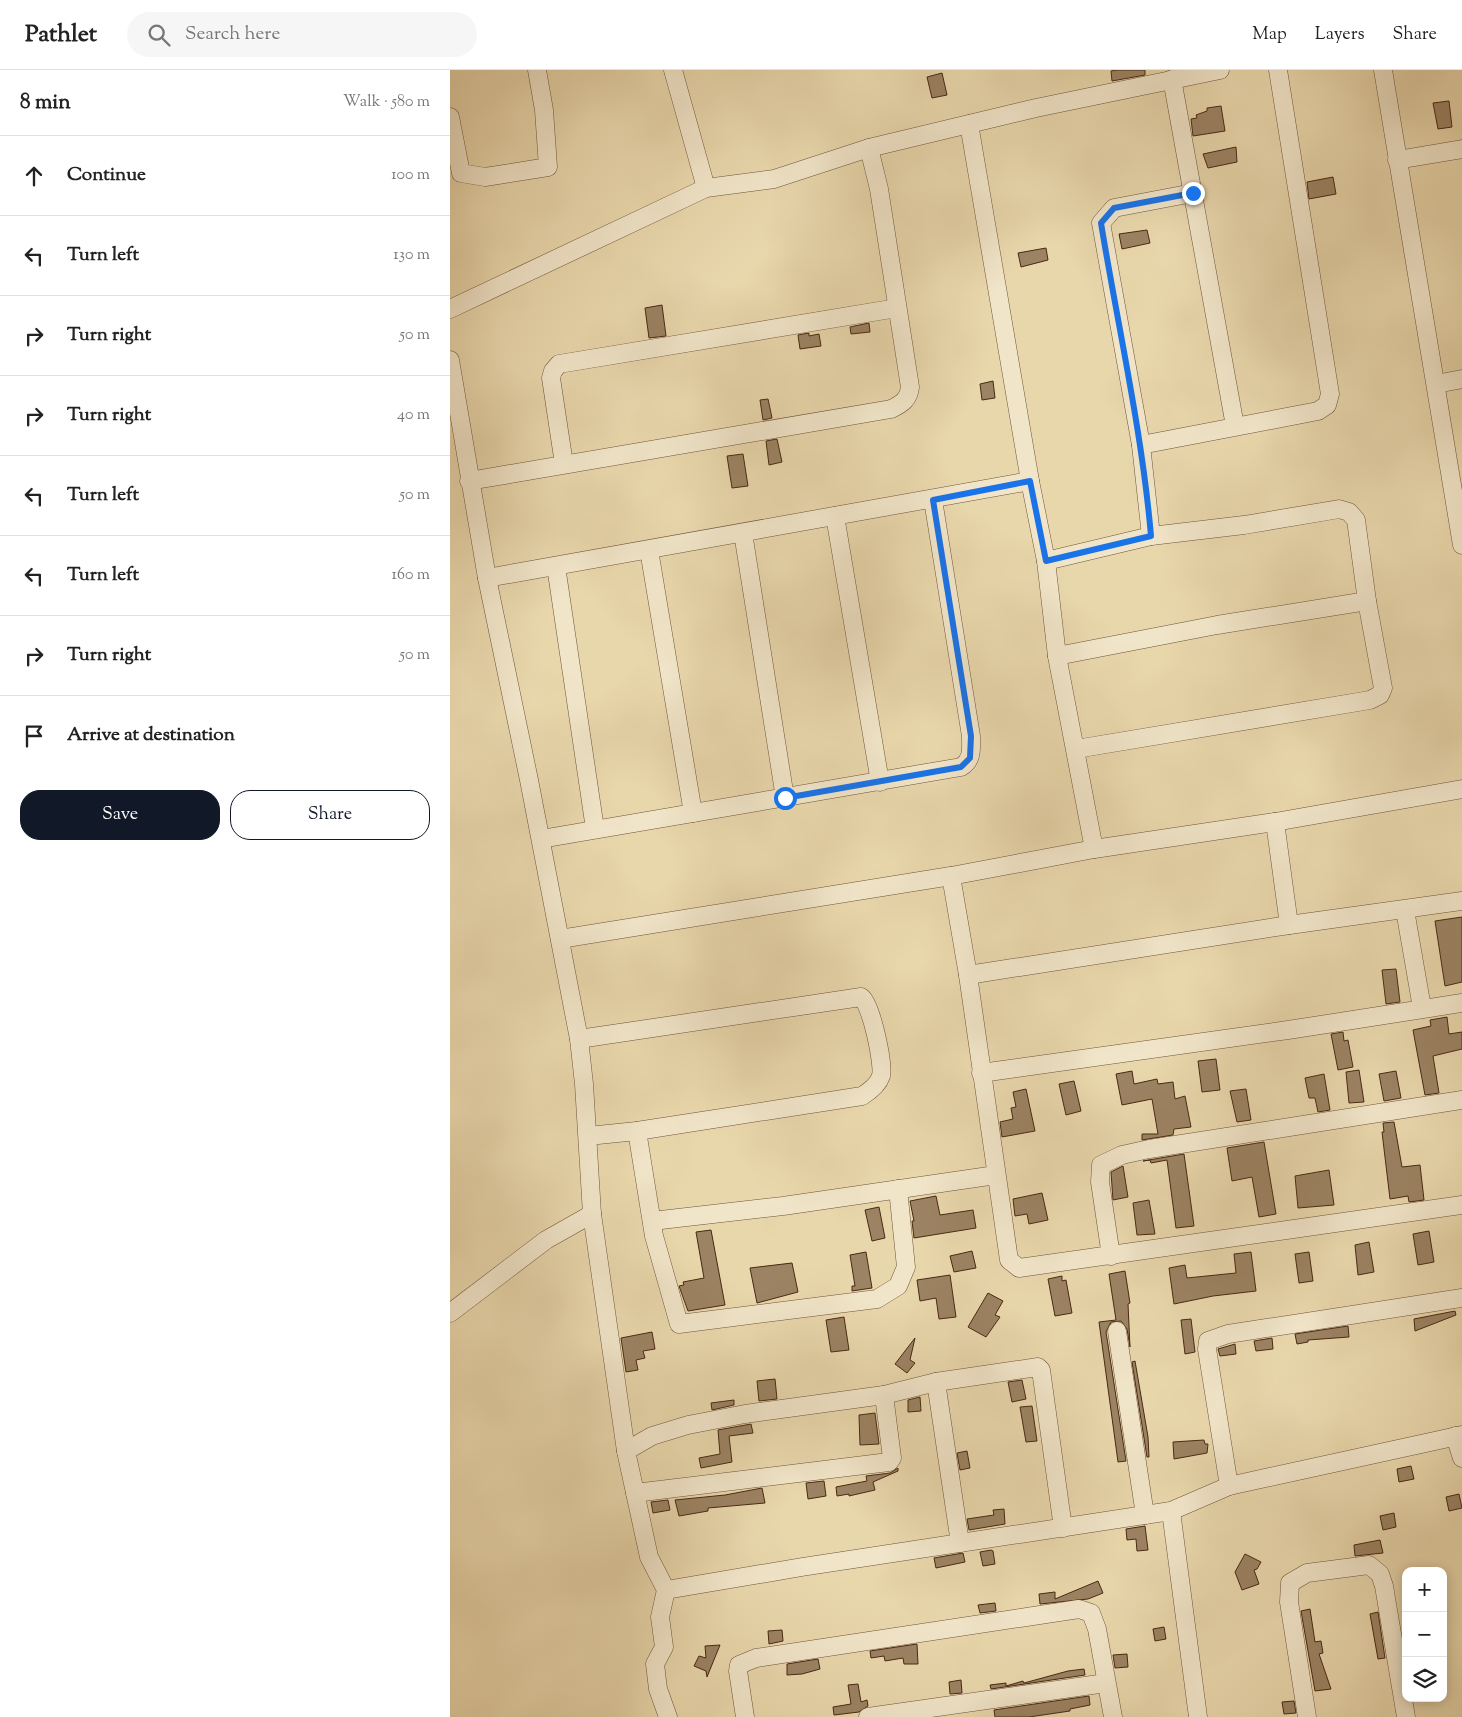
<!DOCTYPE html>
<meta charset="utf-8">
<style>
:root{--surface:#fff;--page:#f6f6f6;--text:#222;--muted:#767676;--line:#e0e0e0;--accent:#111827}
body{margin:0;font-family:"Sorts Mill Goudy",serif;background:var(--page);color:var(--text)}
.controls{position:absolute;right:15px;bottom:15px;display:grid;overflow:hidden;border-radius:10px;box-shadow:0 2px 12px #0003}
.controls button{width:45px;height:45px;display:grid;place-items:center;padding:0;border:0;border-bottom:1px solid var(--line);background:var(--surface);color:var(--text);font:25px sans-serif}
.stop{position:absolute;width:15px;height:15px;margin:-11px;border:4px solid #1a73e8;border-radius:50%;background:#fff}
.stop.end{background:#1a73e8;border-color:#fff;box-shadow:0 1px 5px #0008}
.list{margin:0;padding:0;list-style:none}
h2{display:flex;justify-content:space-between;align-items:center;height:65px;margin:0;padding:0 20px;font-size:21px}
h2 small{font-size:16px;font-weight:400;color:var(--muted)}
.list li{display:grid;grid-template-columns:32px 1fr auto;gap:15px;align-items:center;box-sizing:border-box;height:80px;padding:0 20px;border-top:1px solid var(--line)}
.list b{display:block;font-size:19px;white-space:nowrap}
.list em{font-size:16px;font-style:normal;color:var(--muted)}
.actions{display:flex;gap:10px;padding:15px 20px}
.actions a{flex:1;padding:11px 0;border:1px solid var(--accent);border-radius:20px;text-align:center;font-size:18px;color:var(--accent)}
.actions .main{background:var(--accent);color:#fff}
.icon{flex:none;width:28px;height:28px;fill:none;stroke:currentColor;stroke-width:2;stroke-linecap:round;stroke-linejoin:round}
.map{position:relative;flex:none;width:1012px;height:1647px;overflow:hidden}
header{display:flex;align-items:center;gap:30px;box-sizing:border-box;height:70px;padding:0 25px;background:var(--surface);border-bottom:1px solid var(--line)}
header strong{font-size:24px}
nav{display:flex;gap:28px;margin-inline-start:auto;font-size:18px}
.search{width:350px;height:45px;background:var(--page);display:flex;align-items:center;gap:12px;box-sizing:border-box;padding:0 18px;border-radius:28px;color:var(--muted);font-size:19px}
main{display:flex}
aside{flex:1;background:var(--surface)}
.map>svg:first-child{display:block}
.building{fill:#9c8363;stroke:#482913}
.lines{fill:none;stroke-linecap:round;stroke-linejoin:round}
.minor-casing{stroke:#705439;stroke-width:19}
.minor{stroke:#f1e5c9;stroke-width:18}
.route{stroke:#1a73e8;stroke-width:6}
</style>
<header>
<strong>Pathlet</strong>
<div class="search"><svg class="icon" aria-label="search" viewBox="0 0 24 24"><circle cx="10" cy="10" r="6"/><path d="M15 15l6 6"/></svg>Search here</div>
<nav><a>Map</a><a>Layers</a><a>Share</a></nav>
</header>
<main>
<aside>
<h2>8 min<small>Walk · 580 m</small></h2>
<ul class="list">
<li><svg class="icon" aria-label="ahead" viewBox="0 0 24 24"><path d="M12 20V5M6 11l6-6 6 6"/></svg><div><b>Continue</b></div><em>100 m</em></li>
<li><svg class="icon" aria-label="left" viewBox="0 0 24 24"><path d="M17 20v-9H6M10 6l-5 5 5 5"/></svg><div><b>Turn left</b></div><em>130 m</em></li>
<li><svg class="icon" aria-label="right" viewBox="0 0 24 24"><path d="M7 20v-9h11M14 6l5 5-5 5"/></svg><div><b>Turn right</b></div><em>50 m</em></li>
<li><svg class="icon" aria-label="right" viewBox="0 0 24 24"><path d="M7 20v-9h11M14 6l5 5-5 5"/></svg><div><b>Turn right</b></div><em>40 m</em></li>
<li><svg class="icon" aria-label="left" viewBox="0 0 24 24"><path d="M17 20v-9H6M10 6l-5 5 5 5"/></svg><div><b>Turn left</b></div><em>50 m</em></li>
<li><svg class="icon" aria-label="left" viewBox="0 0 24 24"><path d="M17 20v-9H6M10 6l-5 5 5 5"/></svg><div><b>Turn left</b></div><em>160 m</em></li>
<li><svg class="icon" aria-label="right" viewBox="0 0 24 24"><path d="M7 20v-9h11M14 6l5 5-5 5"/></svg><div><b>Turn right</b></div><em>50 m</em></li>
<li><svg class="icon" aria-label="arrive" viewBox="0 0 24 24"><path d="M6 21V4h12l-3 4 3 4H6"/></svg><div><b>Arrive at destination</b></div></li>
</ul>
<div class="actions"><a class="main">Save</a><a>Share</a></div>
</aside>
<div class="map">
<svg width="1012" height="1647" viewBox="0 0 1012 1647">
<rect width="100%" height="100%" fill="#e9d7ac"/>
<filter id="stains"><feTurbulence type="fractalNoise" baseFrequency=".004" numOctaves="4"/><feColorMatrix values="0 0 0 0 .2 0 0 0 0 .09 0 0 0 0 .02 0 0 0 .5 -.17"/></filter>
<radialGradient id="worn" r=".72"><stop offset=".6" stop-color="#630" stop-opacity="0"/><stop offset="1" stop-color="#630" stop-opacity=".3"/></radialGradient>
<g class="building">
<path d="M 667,0 L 695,0 L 695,5 L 662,11 L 661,1 Z"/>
<path d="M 492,3 L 497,25 L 482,28 L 477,7 Z"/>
<path d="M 999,31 L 1002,57 L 988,59 L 983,33 Z"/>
<path d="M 771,36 L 775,61 L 743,66 L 741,49 L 747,48 L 746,45 L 757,41 L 757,38 Z"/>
<path d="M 786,77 L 787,92 L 758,98 L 753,84 Z"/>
<path d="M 883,107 L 886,124 L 859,129 L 857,112 Z"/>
<path d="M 697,160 L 700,173 L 672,179 L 669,164 Z"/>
<path d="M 596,178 L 598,190 L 571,197 L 568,183 Z"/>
<path d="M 212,235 L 216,266 L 199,268 L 195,238 Z"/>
<path d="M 419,253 L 420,262 L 401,264 L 400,257 Z"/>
<path d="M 359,263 L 359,266 L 369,264 L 371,276 L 350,279 L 348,265 Z"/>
<path d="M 543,311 L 545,328 L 532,330 L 530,314 Z"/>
<path d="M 318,329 L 322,348 L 313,350 L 310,330 Z"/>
<path d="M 327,369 L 332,392 L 319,395 L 316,371 Z"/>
<path d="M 293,384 L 298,416 L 282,418 L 277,386 Z"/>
<path d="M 1012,847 L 1012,912 L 995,916 L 985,851 Z"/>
<path d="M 946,899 L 950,932 L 936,934 L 932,900 Z"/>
<path d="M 997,947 L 999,964 L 1012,962 L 1012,979 L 983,986 L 989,1023 L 975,1025 L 963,960 L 981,956 L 980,950 Z"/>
<path d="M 893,962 L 894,971 L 898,970 L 903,997 L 888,1000 L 881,964 Z"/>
<path d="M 766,989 L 770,1020 L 752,1022 L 748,991 Z"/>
<path d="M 909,1000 L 914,1032 L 899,1033 L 896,1002 Z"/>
<path d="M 682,1001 L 684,1014 L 707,1009 L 708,1014 L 723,1012 L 725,1029 L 735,1026 L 741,1057 L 724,1059 L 723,1065 L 692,1070 L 692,1064 L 708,1064 L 702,1029 L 672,1035 L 666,1004 Z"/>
<path d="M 946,1001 L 951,1028 L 934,1031 L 929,1004 Z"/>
<path d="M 874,1004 L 880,1040 L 868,1042 L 865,1028 L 859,1028 L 855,1008 Z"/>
<path d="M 624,1011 L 631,1041 L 616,1045 L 609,1014 Z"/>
<path d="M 576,1019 L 585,1061 L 552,1067 L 550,1052 L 563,1049 L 561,1038 L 566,1037 L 563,1022 Z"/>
<path d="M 796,1019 L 801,1050 L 787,1052 L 780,1021 Z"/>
<path d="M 944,1052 L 952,1097 L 970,1095 L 974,1130 L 959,1132 L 958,1126 L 940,1129 L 932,1062 L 934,1062 L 933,1053 Z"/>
<path d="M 814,1072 L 826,1144 L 809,1147 L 802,1107 L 782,1111 L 777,1078 Z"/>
<path d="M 734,1084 L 744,1156 L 726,1158 L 717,1090 L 701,1093 L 700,1090 L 693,1091 Z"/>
<path d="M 673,1096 L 678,1127 L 663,1130 L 661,1102 Z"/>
<path d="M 879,1100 L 884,1135 L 848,1138 L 845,1106 Z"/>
<path d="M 592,1123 L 598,1150 L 579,1154 L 577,1144 L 565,1146 L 563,1129 Z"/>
<path d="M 486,1126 L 490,1145 L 523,1140 L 526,1158 L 464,1168 L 462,1151 L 464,1151 L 460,1131 Z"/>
<path d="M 699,1130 L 705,1164 L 687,1165 L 683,1133 Z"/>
<path d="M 429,1137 L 435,1168 L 422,1171 L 415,1140 Z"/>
<path d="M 261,1160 L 275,1235 L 238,1241 L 229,1216 L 234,1215 L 233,1212 L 254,1208 L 246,1162 Z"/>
<path d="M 979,1161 L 984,1192 L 968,1195 L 963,1164 Z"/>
<path d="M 919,1172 L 924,1202 L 908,1205 L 905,1175 Z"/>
<path d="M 522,1181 L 526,1198 L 504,1202 L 500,1186 Z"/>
<path d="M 416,1182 L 422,1218 L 402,1221 L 402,1216 L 405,1216 L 400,1185 Z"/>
<path d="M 801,1182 L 806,1221 L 763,1226 L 724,1234 L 719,1198 L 735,1195 L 737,1208 L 786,1203 L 784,1184 Z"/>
<path d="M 859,1182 L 863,1211 L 849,1213 L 845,1184 Z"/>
<path d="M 342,1193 L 348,1222 L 307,1233 L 300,1198 Z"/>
<path d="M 675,1201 L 680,1233 L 678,1234 L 680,1277 L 677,1259 L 671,1251 L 661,1252 L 656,1262 L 676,1391 L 668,1392 L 649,1252 L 666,1250 L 659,1204 Z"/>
<path d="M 500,1205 L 506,1247 L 489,1249 L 486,1228 L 470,1231 L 467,1210 Z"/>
<path d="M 612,1206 L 612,1211 L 616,1210 L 622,1243 L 605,1246 L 598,1209 Z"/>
<path d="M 538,1223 L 553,1231 L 545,1245 L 550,1247 L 536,1267 L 518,1257 Z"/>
<path d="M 1005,1241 L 1006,1245 L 965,1261 L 964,1249 Z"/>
<path d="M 394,1247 L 399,1280 L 381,1282 L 376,1250 Z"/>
<path d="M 741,1249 L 745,1282 L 735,1284 L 731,1250 Z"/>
<path d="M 898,1256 L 899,1267 L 858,1270 L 858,1272 L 847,1274 L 845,1264 Z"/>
<path d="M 202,1262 L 205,1279 L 193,1281 L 195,1288 L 186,1290 L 188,1300 L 176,1302 L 171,1268 Z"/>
<path d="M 465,1268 L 460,1290 L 465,1293 L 457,1303 L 445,1294 Z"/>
<path d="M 822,1268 L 823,1279 L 806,1281 L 804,1271 Z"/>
<path d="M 785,1274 L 786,1284 L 770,1286 L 768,1279 Z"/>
<path d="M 685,1291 L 698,1367 L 699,1387 L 697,1387 L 682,1292 Z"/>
<path d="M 325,1309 L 327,1329 L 309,1331 L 307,1311 Z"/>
<path d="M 572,1310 L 576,1329 L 562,1332 L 558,1312 Z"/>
<path d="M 470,1327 L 471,1341 L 458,1342 L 458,1330 Z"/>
<path d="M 284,1330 L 284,1335 L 262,1340 L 261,1333 Z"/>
<path d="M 582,1336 L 587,1371 L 576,1372 L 570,1337 Z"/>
<path d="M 425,1343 L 429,1374 L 410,1375 L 409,1345 Z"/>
<path d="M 301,1354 L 303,1363 L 279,1366 L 282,1392 L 251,1398 L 249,1388 L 270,1384 L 268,1360 Z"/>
<path d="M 754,1370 L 755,1374 L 758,1374 L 757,1383 L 724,1389 L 723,1372 Z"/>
<path d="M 517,1381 L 520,1398 L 510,1400 L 507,1383 Z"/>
<path d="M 961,1396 L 964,1409 L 949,1412 L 947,1399 Z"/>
<path d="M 448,1398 L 448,1401 L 423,1412 L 425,1420 L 399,1426 L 399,1424 L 387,1426 L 386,1417 L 417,1411 L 416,1406 L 440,1403 Z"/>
<path d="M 374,1411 L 376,1426 L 358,1429 L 356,1413 Z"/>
<path d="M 312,1418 L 315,1433 L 258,1438 L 258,1441 L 229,1446 L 225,1430 L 275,1425 Z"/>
<path d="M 1009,1424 L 1012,1438 L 999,1441 L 996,1427 Z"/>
<path d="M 218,1430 L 220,1440 L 203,1443 L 201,1432 Z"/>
<path d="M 554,1439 L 555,1454 L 519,1460 L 517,1449 L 544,1445 L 543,1440 Z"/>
<path d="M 944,1443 L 946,1457 L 933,1460 L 930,1446 Z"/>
<path d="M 695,1456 L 698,1480 L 687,1481 L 686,1469 L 677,1470 L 676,1459 Z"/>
<path d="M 930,1470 L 933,1483 L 905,1486 L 904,1475 Z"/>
<path d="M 541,1480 L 543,1481 L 545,1494 L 533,1496 L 530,1482 Z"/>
<path d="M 513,1483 L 515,1492 L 486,1498 L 484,1488 Z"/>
<path d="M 795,1484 L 811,1492 L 807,1499 L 804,1500 L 809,1514 L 792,1520 L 785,1502 Z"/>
<path d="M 648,1511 L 653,1523 L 638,1529 L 590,1534 L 589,1524 L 605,1522 L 605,1529 Z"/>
<path d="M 545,1533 L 546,1541 L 530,1543 L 528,1535 Z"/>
<path d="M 860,1539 L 865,1572 L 871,1571 L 873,1583 L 869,1584 L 881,1619 L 865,1621 L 851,1541 Z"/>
<path d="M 928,1542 L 935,1588 L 928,1589 L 920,1544 Z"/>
<path d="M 714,1557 L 716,1569 L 705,1571 L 703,1559 Z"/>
<path d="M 332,1560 L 333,1571 L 319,1574 L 318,1561 Z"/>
<path d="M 467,1574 L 468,1594 L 454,1594 L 453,1588 L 435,1591 L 434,1586 L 421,1588 L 420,1581 Z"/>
<path d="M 270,1575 L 259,1602 L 257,1607 L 256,1601 L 244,1596 L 249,1586 L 256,1588 L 255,1576 Z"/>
<path d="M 677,1584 L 678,1597 L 665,1598 L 663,1585 Z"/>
<path d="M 368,1589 L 370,1599 L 352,1604 L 337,1605 L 337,1594 Z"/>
<path d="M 634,1599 L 635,1605 L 541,1619 L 540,1615 L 556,1613 L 556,1616 L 573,1611 L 574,1613 L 618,1601 Z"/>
<path d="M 511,1610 L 512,1623 L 500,1624 L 499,1612 Z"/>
<path d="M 408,1614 L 411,1632 L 417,1630 L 418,1636 L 409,1642 L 384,1645 L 383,1637 L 401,1634 L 398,1615 Z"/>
<path d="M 639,1626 L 640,1635 L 620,1639 L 620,1641 L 579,1647 L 545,1647 L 544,1640 Z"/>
<path d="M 844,1631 L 846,1643 L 834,1644 L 832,1632 Z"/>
</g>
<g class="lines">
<defs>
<g id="minor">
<path d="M 223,0 L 256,118"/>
<path d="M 933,0 L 1012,475"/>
<path d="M 722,9 L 785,356"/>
<path d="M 0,47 L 11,103 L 35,107 L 98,97 L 94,40 L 87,0"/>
<path d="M 519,54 L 580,411 L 596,491 L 607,586 L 644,779"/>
<path d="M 947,90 L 1012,79"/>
<path d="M 0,239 L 256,118 L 324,109 L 419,78 L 586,38 L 770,0"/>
<path d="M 0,290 L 37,508 L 79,710 L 129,969 L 134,1014 L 142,1144 L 176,1381 L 199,1487 L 216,1520 L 210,1547 L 214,1577 L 205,1594 L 208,1619 L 218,1647"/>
<path d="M 986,314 L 1012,309"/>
<path d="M 691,375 L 868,341 L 877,335 L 880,324 L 828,0"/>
<path d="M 114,394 L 101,308 L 103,301 L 109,294 L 447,238"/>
<path d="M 19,411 L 441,339 C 452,334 459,329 460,317 L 429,119 L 419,78"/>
<path d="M 385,446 L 430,712"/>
<path d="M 293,463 L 335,728"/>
<path d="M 701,466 L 691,375 L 651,153 L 664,138 L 743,123"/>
<path d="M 199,480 L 243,743"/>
<path d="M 596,491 L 701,466 L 794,455 L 889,439 L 899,442 L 906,450 L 917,531 L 933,618 L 930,625 L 920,630 L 626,679"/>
<path d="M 106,496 L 145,759"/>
<path d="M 37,508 L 580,411"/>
<path d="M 607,586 L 767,555 L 917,531"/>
<path d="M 825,752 L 839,855"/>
<path d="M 91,769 L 511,697 C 523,690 521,678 521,666 L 483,430"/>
<path d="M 501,806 L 518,905 L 559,1190 L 569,1198 L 1012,1135"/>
<path d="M 955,840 L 972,938"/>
<path d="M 110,869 L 501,806 L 644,779 L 825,752 L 1012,719"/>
<path d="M 518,905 L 839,855 L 1012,831"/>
<path d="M 129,969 L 411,927 C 421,933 434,994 431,1006 C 428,1015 420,1021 412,1026 L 187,1061 L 138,1066"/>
<path d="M 531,1003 L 838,960 L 1012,933"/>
<path d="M 187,1061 L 204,1166 L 229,1254 L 427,1229 L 448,1216 L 456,1197 L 448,1119"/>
<path d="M 202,1151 L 333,1136 L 546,1105"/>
<path d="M 661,1186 L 650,1112 L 651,1095 L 672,1085 L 699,1079 L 1012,1030"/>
<path d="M 0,1243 L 96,1170 L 142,1144"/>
<path d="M 667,1261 L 695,1445"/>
<path d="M 486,1312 L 510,1473"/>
<path d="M 1005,1366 L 1012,1388"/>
<path d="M 176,1381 L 202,1366 L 238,1355 L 295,1344 L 434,1325 L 486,1312 L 588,1297 L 591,1300 L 613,1458"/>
<path d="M 779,1416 L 757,1279 L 758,1271 L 778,1264 L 1012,1228"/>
<path d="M 185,1423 L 439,1392 L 442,1388 L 434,1325"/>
<path d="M 721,1441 L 748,1647"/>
<path d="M 216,1520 L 352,1497 L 721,1441 L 779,1416 L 1012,1365"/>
<path d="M 295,1647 L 288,1601 L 289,1595 L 306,1588 L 629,1539 L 641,1543 L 647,1559 L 663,1647"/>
<path d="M 418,1647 L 656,1613"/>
<path d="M 857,1647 L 839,1532 L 840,1513 L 857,1503 L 919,1495 L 930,1504 L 934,1516 L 956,1647"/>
</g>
</defs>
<use href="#minor" class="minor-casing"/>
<use href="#minor" class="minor"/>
</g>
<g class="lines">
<path class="route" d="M 335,728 L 511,697 L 520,688 L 521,666 L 483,430 L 580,411 L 596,491 L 701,466 C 692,361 668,257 651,153 L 664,138 L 743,123"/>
</g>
<rect width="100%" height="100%" filter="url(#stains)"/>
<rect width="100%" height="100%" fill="url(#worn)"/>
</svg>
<div class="controls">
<button>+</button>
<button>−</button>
<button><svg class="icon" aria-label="layers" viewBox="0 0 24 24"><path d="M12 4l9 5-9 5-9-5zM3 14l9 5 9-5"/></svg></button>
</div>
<div class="stop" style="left:335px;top:728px"></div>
<div class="stop end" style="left:743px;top:123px"></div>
</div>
</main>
